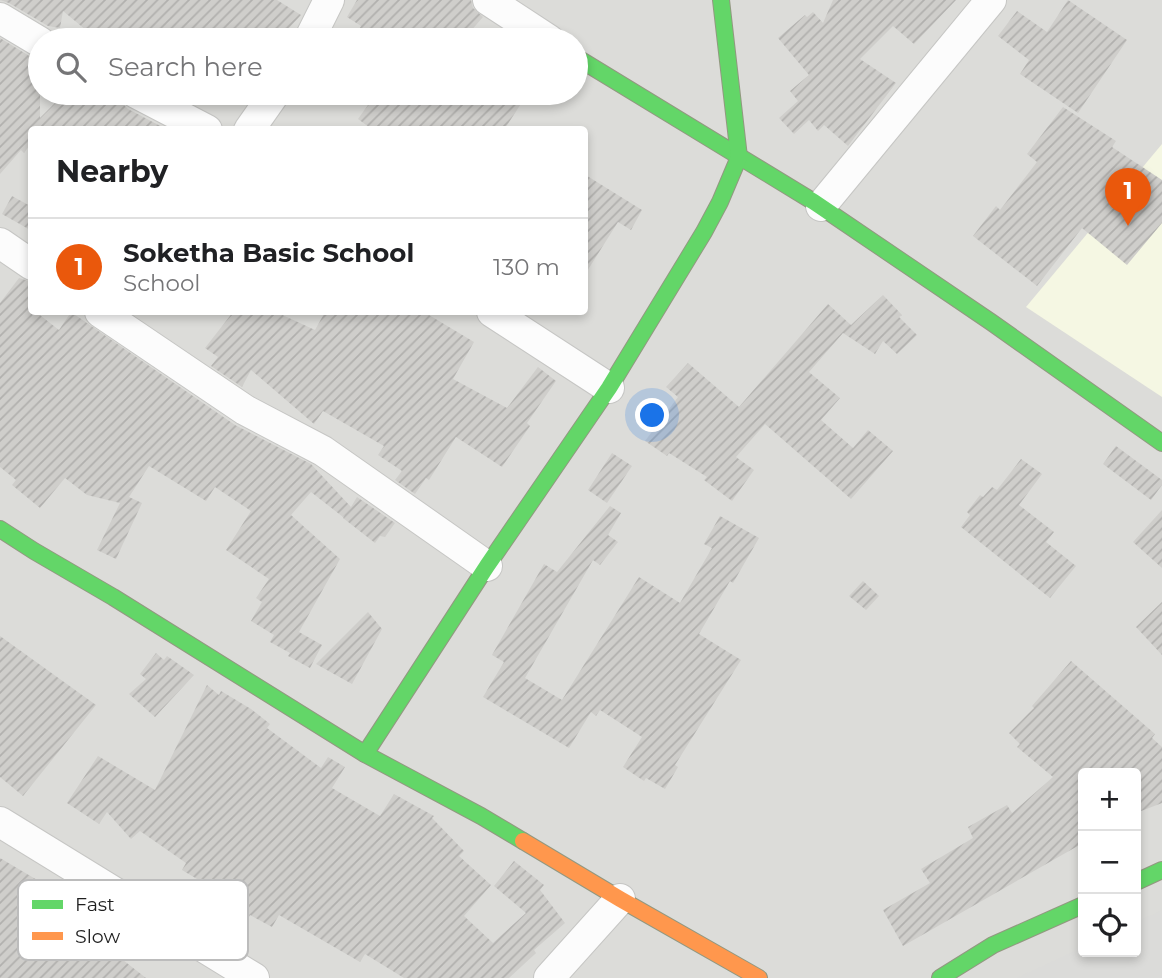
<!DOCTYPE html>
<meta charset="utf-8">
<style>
:root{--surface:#fff;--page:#f2f2f2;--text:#202124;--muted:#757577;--line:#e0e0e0;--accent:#ea580c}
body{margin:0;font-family:Montserrat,sans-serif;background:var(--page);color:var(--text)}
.controls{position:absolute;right:21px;bottom:21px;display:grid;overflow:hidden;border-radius:7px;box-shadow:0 4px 10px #0003}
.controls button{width:63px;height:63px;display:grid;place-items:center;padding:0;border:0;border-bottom:2px solid var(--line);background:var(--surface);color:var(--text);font:35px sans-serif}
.you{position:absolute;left:653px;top:416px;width:24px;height:24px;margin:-18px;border:5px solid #fff;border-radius:50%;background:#1a73e8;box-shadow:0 0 0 10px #1a73e833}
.badge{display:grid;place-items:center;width:46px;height:46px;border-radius:50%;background:var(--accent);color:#fff;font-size:23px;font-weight:700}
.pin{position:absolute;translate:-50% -58px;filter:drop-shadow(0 2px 4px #0008)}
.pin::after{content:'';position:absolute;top:37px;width:24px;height:21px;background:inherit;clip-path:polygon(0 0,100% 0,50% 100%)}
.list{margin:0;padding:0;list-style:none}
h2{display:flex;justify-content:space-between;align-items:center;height:91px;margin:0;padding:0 28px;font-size:30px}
h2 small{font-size:23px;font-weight:400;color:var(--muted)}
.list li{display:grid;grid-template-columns:46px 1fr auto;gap:21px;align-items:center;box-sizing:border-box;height:98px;padding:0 28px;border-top:2px solid var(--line)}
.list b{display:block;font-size:26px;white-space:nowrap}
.list p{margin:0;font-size:23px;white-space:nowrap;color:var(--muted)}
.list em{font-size:23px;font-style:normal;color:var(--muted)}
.icon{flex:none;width:38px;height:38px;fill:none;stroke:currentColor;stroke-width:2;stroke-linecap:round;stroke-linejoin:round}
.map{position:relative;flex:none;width:1162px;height:978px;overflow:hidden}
.search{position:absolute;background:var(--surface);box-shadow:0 4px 10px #0003;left:28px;top:28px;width:560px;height:77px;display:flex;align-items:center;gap:18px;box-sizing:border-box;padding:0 24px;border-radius:38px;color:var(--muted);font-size:26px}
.panel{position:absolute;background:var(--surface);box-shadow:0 4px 10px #0003;left:28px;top:126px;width:560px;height:189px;border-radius:7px}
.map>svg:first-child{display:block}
.residential{fill:#dcdcd9;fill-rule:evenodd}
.education{fill:#f5f7e3}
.religious{fill:#dbdbd9}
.building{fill:url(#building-hatch)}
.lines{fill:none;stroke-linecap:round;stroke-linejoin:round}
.street-casing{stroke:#c6c6c4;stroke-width:32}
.fast-casing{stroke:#929880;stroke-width:18}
.slow-casing{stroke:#929880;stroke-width:18}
.street{stroke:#fcfcfc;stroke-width:30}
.fast{stroke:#63d668;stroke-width:16}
.slow{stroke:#ff974d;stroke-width:16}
.key{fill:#fff;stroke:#bcbcbc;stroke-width:2}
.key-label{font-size:19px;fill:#1f1f1f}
</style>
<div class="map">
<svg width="1162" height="978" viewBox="0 0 1162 978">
<defs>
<pattern id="building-hatch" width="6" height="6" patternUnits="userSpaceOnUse" patternTransform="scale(1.75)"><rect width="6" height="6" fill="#cfcecb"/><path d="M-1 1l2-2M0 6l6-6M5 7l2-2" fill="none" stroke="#b1b0ae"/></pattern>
</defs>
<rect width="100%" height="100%" fill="#edede8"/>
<path class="residential" d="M 0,0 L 1162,0 L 1162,978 L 0,978 ZM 40,40 L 576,40 L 576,93 L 40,93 ZM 32,130 L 584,130 L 584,312 L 32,312 ZM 1083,773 L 1136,773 L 1136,952 L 1083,952 Z"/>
<path class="education" d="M 1162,144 L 1162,397 L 1026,307 Z"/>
<path class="religious" d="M 1162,910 L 1162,978 L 1017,978 L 1083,947 L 1083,952 L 1136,952 L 1136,922 Z"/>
<g class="building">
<path d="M 0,0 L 277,0 L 301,15 L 278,40 L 98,40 L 63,11 L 60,28 L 48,26 L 9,3 Z"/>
<path d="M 357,0 L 471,0 L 473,8 L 483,17 L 463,40 L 352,40 L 361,26 L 347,17 Z"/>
<path d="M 833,0 L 956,0 L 914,44 L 893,26 L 860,59 L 896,83 L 848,146 L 824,125 L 818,131 L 809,120 L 794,134 L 779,118 L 798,101 L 790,91 L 809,75 L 778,38 L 805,15 L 807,17 L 813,12 L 823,23 Z"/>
<path d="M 1068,0 L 1127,40 L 1078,113 L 1020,74 L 1029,60 L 998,36 L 1017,11 L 1047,32 Z"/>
<path d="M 0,38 L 31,57 L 40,59 L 40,118 L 65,93 L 112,93 L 120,97 L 122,103 L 128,109 L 168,130 L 32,130 L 32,142 L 24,153 L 21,150 L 0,174 Z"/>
<path d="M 384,93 L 398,93 L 412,103 L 419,93 L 528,93 L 504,130 L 373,130 L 358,119 L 373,98 L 377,102 Z"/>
<path d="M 1063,107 L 1116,141 L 1112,147 L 1162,180 L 1162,223 L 1127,265 L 1082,228 L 1037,286 L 973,236 L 996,206 L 1000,210 L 1037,162 L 1027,154 Z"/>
<path d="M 584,174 L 642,210 L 631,230 L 618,222 L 584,276 Z"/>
<path d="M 12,196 L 32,207 L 32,231 L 2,214 Z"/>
<path d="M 19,278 L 32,282 L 32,312 L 36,312 L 59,330 L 71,312 L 235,425 L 311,464 L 351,507 L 357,497 L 395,523 L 385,537 L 380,536 L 375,543 L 343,518 L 345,515 L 343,517 L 311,492 L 291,515 L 340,559 L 299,632 L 322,645 L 310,668 L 288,656 L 290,653 L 270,642 L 274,635 L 251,621 L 262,602 L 256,598 L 269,579 L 226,550 L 251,511 L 215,487 L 206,501 L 149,466 L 129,497 L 142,503 L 116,559 L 97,550 L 120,503 L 87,495 L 65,478 L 40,508 L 12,485 L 16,480 L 0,467 L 0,303 Z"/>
<path d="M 883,295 L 902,315 L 899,317 L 917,335 L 897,354 L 883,341 L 875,354 L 843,333 L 809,372 L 840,398 L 821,420 L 853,448 L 868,430 L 893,451 L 851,499 L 765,424 L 736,457 L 754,470 L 732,501 L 704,480 L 707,477 L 669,453 L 667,456 L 645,441 L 678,397 L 666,387 L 688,363 L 739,407 L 828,304 L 851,325 Z"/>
<path d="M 233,312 L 276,312 L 315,330 L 325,312 L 424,312 L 474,342 L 453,379 L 507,408 L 538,367 L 556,381 L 527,423 L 530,426 L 502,467 L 456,437 L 429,480 L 426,478 L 415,494 L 395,480 L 402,471 L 378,455 L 384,446 L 323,411 L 314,424 L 251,370 L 242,387 L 211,366 L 218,357 L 205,348 Z"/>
<path d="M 1116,446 L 1162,480 L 1162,485 L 1151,500 L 1103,464 Z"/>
<path d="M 612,453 L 632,466 L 607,503 L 588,490 Z"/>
<path d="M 1021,459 L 1042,474 L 1019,505 L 1054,532 L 1046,542 L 1076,566 L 1050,598 L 961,527 L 970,515 L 967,512 L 980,495 L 983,497 L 992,487 L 997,490 Z"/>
<path d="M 610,506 L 621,513 L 608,535 L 618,542 L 600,565 L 593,560 L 525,678 L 562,700 L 639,577 L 680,603 L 712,548 L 704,544 L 720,516 L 759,538 L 733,583 L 730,581 L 699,634 L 741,660 L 675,765 L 678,767 L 665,789 L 646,778 L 644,781 L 623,767 L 642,737 L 600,710 L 596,716 L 591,712 L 569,748 L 483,697 L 504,662 L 492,655 L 544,564 L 557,572 Z"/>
<path d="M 1162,510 L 1162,568 L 1133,542 Z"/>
<path d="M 863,581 L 879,596 L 866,610 L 849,596 Z"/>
<path d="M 1162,602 L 1162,655 L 1136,627 Z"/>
<path d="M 368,612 L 382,629 L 352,684 L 316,664 Z"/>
<path d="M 0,636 L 96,705 L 23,796 L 0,777 Z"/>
<path d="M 156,653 L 164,660 L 167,656 L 194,675 L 155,717 L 129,694 L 146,679 L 140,674 Z"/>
<path d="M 1071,661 L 1155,734 L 1152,738 L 1162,747 L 1162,803 L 1136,813 L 1136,773 L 1083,773 L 1083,843 L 903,946 L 883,910 L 930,883 L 921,869 L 973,838 L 968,827 L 1007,805 L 1012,813 L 1053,777 L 1017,747 L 1020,744 L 1009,733 L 1034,708 L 1032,706 Z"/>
<path d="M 207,685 L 219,695 L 221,691 L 251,709 L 270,724 L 267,728 L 321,768 L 328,757 L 345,767 L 332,788 L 380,816 L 394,794 L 434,816 L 432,818 L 464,851 L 459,856 L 491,885 L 464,916 L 493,943 L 526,913 L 494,886 L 514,861 L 544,885 L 540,890 L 565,923 L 534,950 L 536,953 L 509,978 L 404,978 L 365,954 L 360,962 L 279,915 L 272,927 L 250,915 L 243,928 L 202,904 L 212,888 L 182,870 L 186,863 L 140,831 L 131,839 L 107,812 L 99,824 L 67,803 L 98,756 L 155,790 Z"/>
<path d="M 0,858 L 44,884 L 46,881 L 71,896 L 75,888 L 124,919 L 122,922 L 139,932 L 123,960 L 146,978 L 0,978 Z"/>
</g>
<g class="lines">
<defs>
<g id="street">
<path d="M 488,0 L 549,40"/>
<path d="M 0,18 L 40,42"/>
<path d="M 309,40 L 329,0"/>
<path d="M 136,93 L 207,130"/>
<path d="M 249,130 L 275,93"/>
<path d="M 821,206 L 991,0"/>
<path d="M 0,243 L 32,265"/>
<path d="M 100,312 L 245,410 L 323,451 L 487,566"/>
<path d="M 492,312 L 609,388"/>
<path d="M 0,822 L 254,978"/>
<path d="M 549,978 L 620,899"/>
</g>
<g id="fast">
<path d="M 576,57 L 814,202 L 991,322 L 1162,443"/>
<path d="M 0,529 L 34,551 L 113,597 L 365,754 L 481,816 L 523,841"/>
<path d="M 365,754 L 487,566 L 609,388 L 704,232 L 720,202 L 739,157 L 721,0"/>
<path d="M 1136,882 L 1162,870"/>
<path d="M 940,978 L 993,945 L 1083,905"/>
</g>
<path id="slow" d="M 523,841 L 620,899 L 759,978"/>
</defs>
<use href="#street" class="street-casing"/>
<use href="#fast" class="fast-casing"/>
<use href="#slow" class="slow-casing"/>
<use href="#street" class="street"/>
<use href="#fast" class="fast"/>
<use href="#slow" class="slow"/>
</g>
<rect x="18" y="880" width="230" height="80" rx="10" class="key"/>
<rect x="32" y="900" width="31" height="9" fill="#63d668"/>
<rect x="32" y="932" width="31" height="8" fill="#ff974d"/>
<g class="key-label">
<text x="75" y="911">Fast</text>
<text x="75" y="943">Slow</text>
</g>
</svg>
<div class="controls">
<button>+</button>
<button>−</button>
<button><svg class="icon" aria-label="locate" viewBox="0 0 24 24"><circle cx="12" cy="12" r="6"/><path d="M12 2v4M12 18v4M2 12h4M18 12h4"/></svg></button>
</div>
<div class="you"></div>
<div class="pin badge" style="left:1128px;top:226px">1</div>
<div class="search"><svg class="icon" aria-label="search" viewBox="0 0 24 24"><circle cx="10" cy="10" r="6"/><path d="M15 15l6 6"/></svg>Search here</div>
<section class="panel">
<h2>Nearby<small></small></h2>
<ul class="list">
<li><span class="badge">1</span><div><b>Soketha Basic School</b><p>School</p></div><em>130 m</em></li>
</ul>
</section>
</div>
